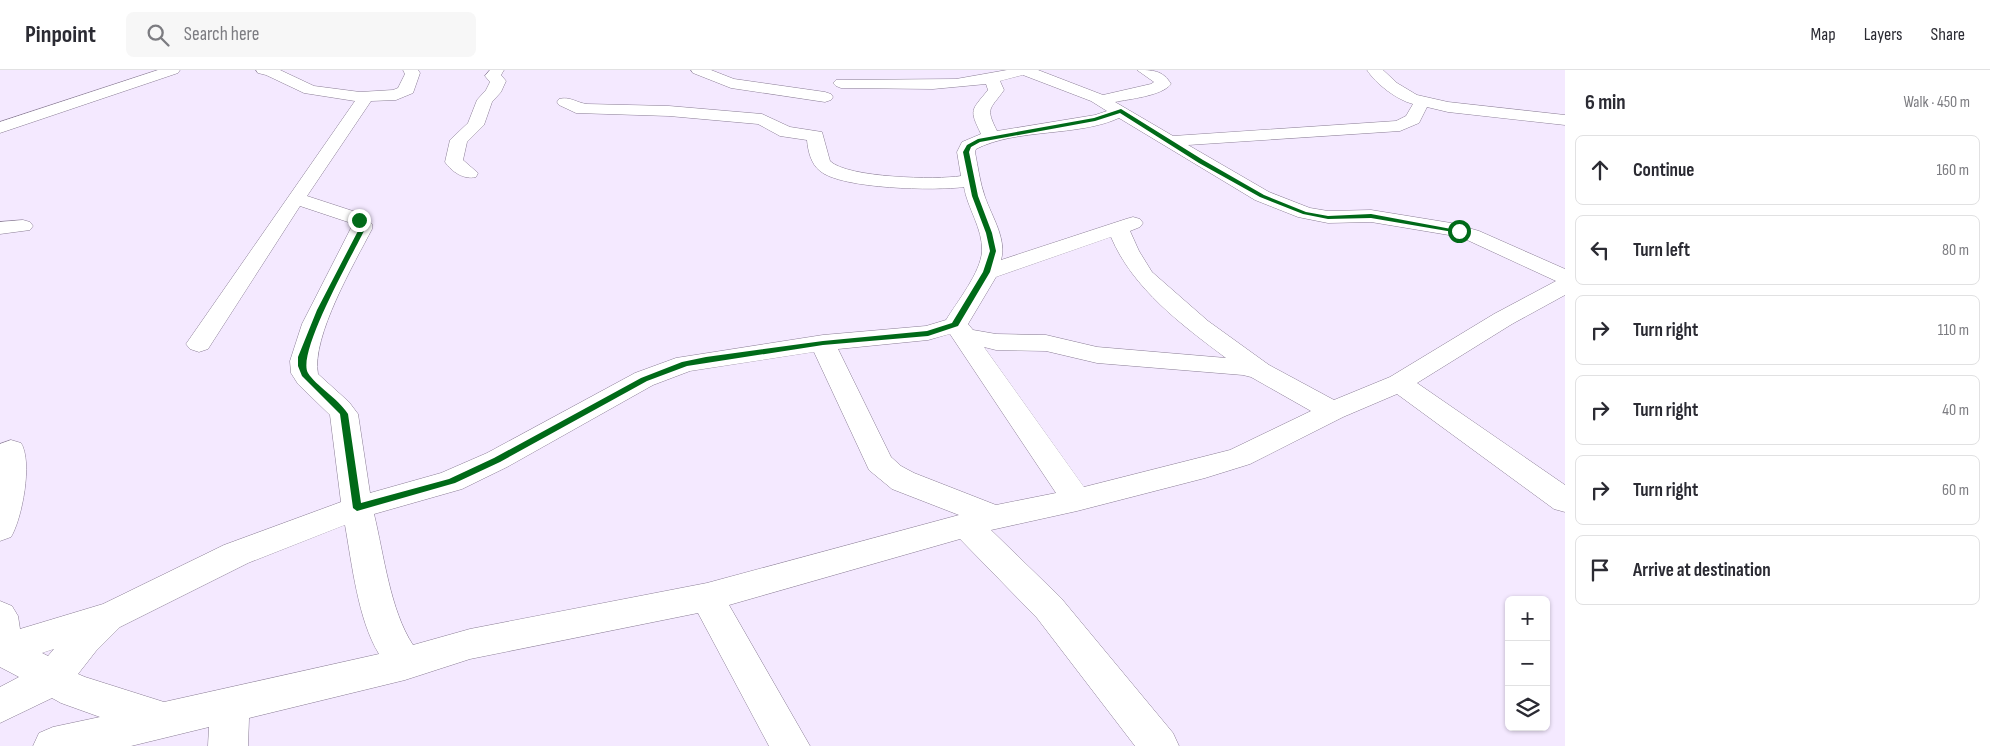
<!DOCTYPE html>
<meta charset="utf-8">
<style>
:root{--surface:#fff;--page:#f7f7f7;--text:#2b2b33;--muted:#7c7c81;--line:#e1e1e2}
body{margin:0;font-family:"Sofia Sans Condensed",sans-serif;background:var(--page);color:var(--text)}
.controls{position:absolute;right:15px;bottom:15px;display:grid;overflow:hidden;border-radius:8px;box-shadow:0 1px 4px #0004}
.controls button{width:45px;height:45px;display:grid;place-items:center;padding:0;border:0;border-bottom:1px solid var(--line);background:var(--surface);color:var(--text);font:25px sans-serif}
.stop{position:absolute;width:15px;height:15px;margin:-11px;border:4px solid #006a18;border-radius:50%;background:#fff}
.stop.end{background:#006a18;border-color:#fff;box-shadow:0 1px 5px #0008}
.list{margin:0;padding:0;list-style:none}
h2{display:flex;justify-content:space-between;align-items:center;height:65px;margin:0;padding:0 20px;font-size:21px}
h2 small{font-size:16px;font-weight:400;color:var(--muted)}
.list li{display:grid;grid-template-columns:32px 1fr auto;gap:15px;align-items:center;box-sizing:border-box;height:70px;margin:0 10px 10px;padding:0 10px;border:1px solid var(--line);border-radius:8px}
.list b{display:block;font-size:19px;white-space:nowrap}
.list em{font-size:16px;font-style:normal;color:var(--muted)}
.icon{flex:none;width:28px;height:28px;fill:none;stroke:currentColor;stroke-width:2;stroke-linecap:round;stroke-linejoin:round}
.map{position:relative;flex:none;width:1565px;height:676px;overflow:hidden}
header{display:flex;align-items:center;gap:30px;box-sizing:border-box;height:70px;padding:0 25px;background:var(--surface);border-bottom:1px solid var(--line)}
header strong{font-size:24px}
nav{display:flex;gap:28px;margin-inline-start:auto;font-size:18px}
.search{width:350px;height:45px;background:var(--page);display:flex;align-items:center;gap:12px;box-sizing:border-box;padding:0 18px;border-radius:8px;color:var(--muted);font-size:19px}
main{display:flex}
aside{flex:1;background:var(--surface)}
.map>svg:first-child{display:block}
.lines{fill:none;stroke-linecap:round;stroke-linejoin:round}
.street-casing{stroke:#8a7d95;stroke-width:1}
.street{fill:#fff;fill-rule:evenodd}
.route{fill:#006a18}
</style>
<header>
<strong>Pinpoint</strong>
<div class="search"><svg class="icon" aria-label="search" viewBox="0 0 24 24"><circle cx="10" cy="10" r="6"/><path d="M15 15l6 6"/></svg>Search here</div>
<nav><a>Map</a><a>Layers</a><a>Share</a></nav>
</header>
<main>
<div class="map">
<svg width="1565" height="676" viewBox="0 0 1565 676">
<rect width="100%" height="100%" fill="#f4e9ff"/>
<g class="lines">
<defs>
<g id="street">
<path d="M 158,0 L 180,0 L 178,3 L 0,63 L 0,52 Z"/>
<path d="M 256,0 L 280,0 L 314,16 L 360,22 L 393,20 L 398,18 L 405,4 L 403,0 L 418,0 L 420,3 L 413,23 L 396,30 L 371,31 L 307,126 L 362,144 L 372,154 L 372,159 C 355,192 311,267 318,304 L 349,332 L 358,344 L 370,423 L 441,403 L 487,383 L 635,303 L 676,288 L 823,265 L 926,256 L 946,250 C 957,232 981,202 982,181 C 983,159 967,137 964,117 C 936,121 841,119 820,101 C 811,94 808,81 807,70 L 780,66 L 758,54 L 669,46 L 576,43 L 559,35 L 557,32 L 559,29 C 570,26 577,33 587,34 L 669,36 L 762,44 L 790,57 L 822,62 L 830,91 C 847,108 937,110 961,106 L 957,82 L 962,72 L 981,64 C 969,39 971,41 988,20 L 986,14 L 933,19 L 841,18 L 836,16 L 833,13 L 836,10 L 956,9 L 1007,0 L 1038,0 L 1103,25 L 1151,14 L 1154,12 L 1137,0 C 1152,0 1163,0 1171,14 C 1162,26 1129,29 1115,32 L 1173,66 L 1396,51 L 1406,46 L 1413,34 C 1397,30 1376,14 1367,0 L 1383,0 L 1397,13 L 1417,25 L 1448,32 L 1565,45 L 1565,55 L 1448,42 L 1427,37 L 1419,53 L 1400,61 L 1188,75 L 1269,122 L 1310,138 L 1328,141 L 1371,140 L 1451,153 L 1479,161 L 1565,199 L 1565,225 L 1512,254 L 1417,313 L 1565,415 L 1565,442 L 1554,439 L 1397,324 L 1343,347 L 1250,394 L 1205,408 L 1077,441 L 991,460 L 1061,528 L 1173,663 L 1179,676 L 1135,676 L 1037,548 L 960,469 L 729,535 L 810,676 L 769,676 L 698,543 L 470,589 L 405,610 L 249,648 L 248,676 L 208,676 L 209,657 L 131,676 L 33,676 L 39,663 L 53,657 L 100,647 L 61,633 L 52,628 L 0,653 L 0,617 L 19,607 L 0,597 L 0,531 L 12,536 L 18,546 L 20,559 L 103,534 L 224,475 L 341,432 L 330,345 L 298,314 L 291,303 L 290,291 L 302,254 L 352,156 L 348,152 L 300,136 L 208,279 L 199,282 L 190,279 L 186,274 L 355,31 L 304,23 L 266,5 L 258,3 ZM 1023,5 L 1091,31 L 1107,41 L 1095,45 L 997,61 C 985,37 990,40 1004,20 L 1000,11 ZM 1119,48 L 1255,130 L 1298,147 L 1328,153 L 1371,152 L 1449,165 L 1465,169 L 1556,211 L 1494,244 L 1390,307 L 1334,330 L 1269,295 L 1208,251 L 1152,202 L 1139,181 L 1130,161 L 1140,157 L 1143,153 L 1140,149 L 1133,147 L 1126,149 L 1001,190 C 1007,169 992,147 985,127 C 980,113 978,97 975,82 L 976,79 C 1017,58 1078,67 1119,48 ZM 1111,167 C 1133,219 1182,255 1226,288 L 1097,277 L 1046,265 L 996,264 L 973,260 L 968,254 L 996,207 ZM 950,264 L 1056,423 L 996,435 L 914,403 L 901,396 L 891,387 L 838,279 L 928,270 ZM 984,277 L 996,280 L 1046,281 L 1097,293 L 1243,305 L 1251,307 L 1311,341 L 1230,380 L 1084,417 ZM 814,282 L 869,400 L 892,419 L 959,445 L 707,513 L 470,559 L 413,575 C 390,540 384,485 374,444 L 462,419 L 507,397 L 653,315 L 690,301 ZM 345,455 C 352,494 358,550 379,584 L 164,632 L 85,607 L 78,604 L 96,581 L 120,557 L 248,493 ZM 54,579 L 48,586 L 42,583 Z"/>
<path d="M 490,0 L 504,0 L 501,5 L 506,11 L 501,22 L 492,32 L 484,55 L 467,72 L 463,90 L 478,103 L 476,107 C 464,110 452,102 445,92 L 450,70 L 468,53 L 477,30 L 486,20 L 490,12 L 485,6 Z"/>
<path d="M 691,0 L 711,0 L 734,9 L 825,22 L 831,24 L 833,27 L 831,30 L 825,32 L 731,18 L 693,3 Z"/>
<path d="M 23,150 L 30,152 L 33,156 L 30,160 L 0,164 L 0,152 Z"/>
<path d="M 11,370 L 21,373 C 33,392 22,449 11,467 L 0,471 L 0,374 Z"/>
</g>
</defs>
<use href="#street" class="street-casing"/>
<use href="#street" class="street"/>
</g>
<path class="route" d="M 1121,39 L 1203,90 L 1264,125 L 1306,142 L 1328,146 L 1371,144 L 1462,161 L 1459,163 L 1371,148 L 1328,149 L 1303,144 L 1260,127 L 1199,93 L 1120,43 L 1095,51 L 980,72 L 971,77 L 969,82 L 978,126 L 992,163 L 996,181 L 990,202 L 958,256 L 928,266 L 823,275 L 687,296 L 647,311 L 500,392 L 455,413 L 357,441 L 353,438 L 340,344 L 302,306 L 298,296 L 298,287 L 317,240 L 359,159 L 357,149 L 361,149 L 365,154 L 365,159 C 354,182 296,283 308,303 C 316,316 338,328 348,344 L 361,433 L 449,409 L 494,388 L 641,308 L 682,292 L 706,287 L 823,271 L 927,261 L 952,253 L 983,202 L 990,181 L 986,163 L 972,126 L 963,82 L 967,75 L 978,69 L 1094,48 Z"/>
</svg>
<div class="controls">
<button>+</button>
<button>−</button>
<button><svg class="icon" aria-label="layers" viewBox="0 0 24 24"><path d="M12 4l9 5-9 5-9-5zM3 14l9 5 9-5"/></svg></button>
</div>
<div class="stop" style="left:1459px;top:161px"></div>
<div class="stop end" style="left:359px;top:150px"></div>
</div>
<aside>
<h2>6 min<small>Walk · 450 m</small></h2>
<ul class="list">
<li><svg class="icon" aria-label="ahead" viewBox="0 0 24 24"><path d="M12 20V5M6 11l6-6 6 6"/></svg><div><b>Continue</b></div><em>160 m</em></li>
<li><svg class="icon" aria-label="left" viewBox="0 0 24 24"><path d="M17 20v-9H6M10 6l-5 5 5 5"/></svg><div><b>Turn left</b></div><em>80 m</em></li>
<li><svg class="icon" aria-label="right" viewBox="0 0 24 24"><path d="M7 20v-9h11M14 6l5 5-5 5"/></svg><div><b>Turn right</b></div><em>110 m</em></li>
<li><svg class="icon" aria-label="right" viewBox="0 0 24 24"><path d="M7 20v-9h11M14 6l5 5-5 5"/></svg><div><b>Turn right</b></div><em>40 m</em></li>
<li><svg class="icon" aria-label="right" viewBox="0 0 24 24"><path d="M7 20v-9h11M14 6l5 5-5 5"/></svg><div><b>Turn right</b></div><em>60 m</em></li>
<li><svg class="icon" aria-label="arrive" viewBox="0 0 24 24"><path d="M6 21V4h12l-3 4 3 4H6"/></svg><div><b>Arrive at destination</b></div></li>
</ul>
</aside>
</main>
